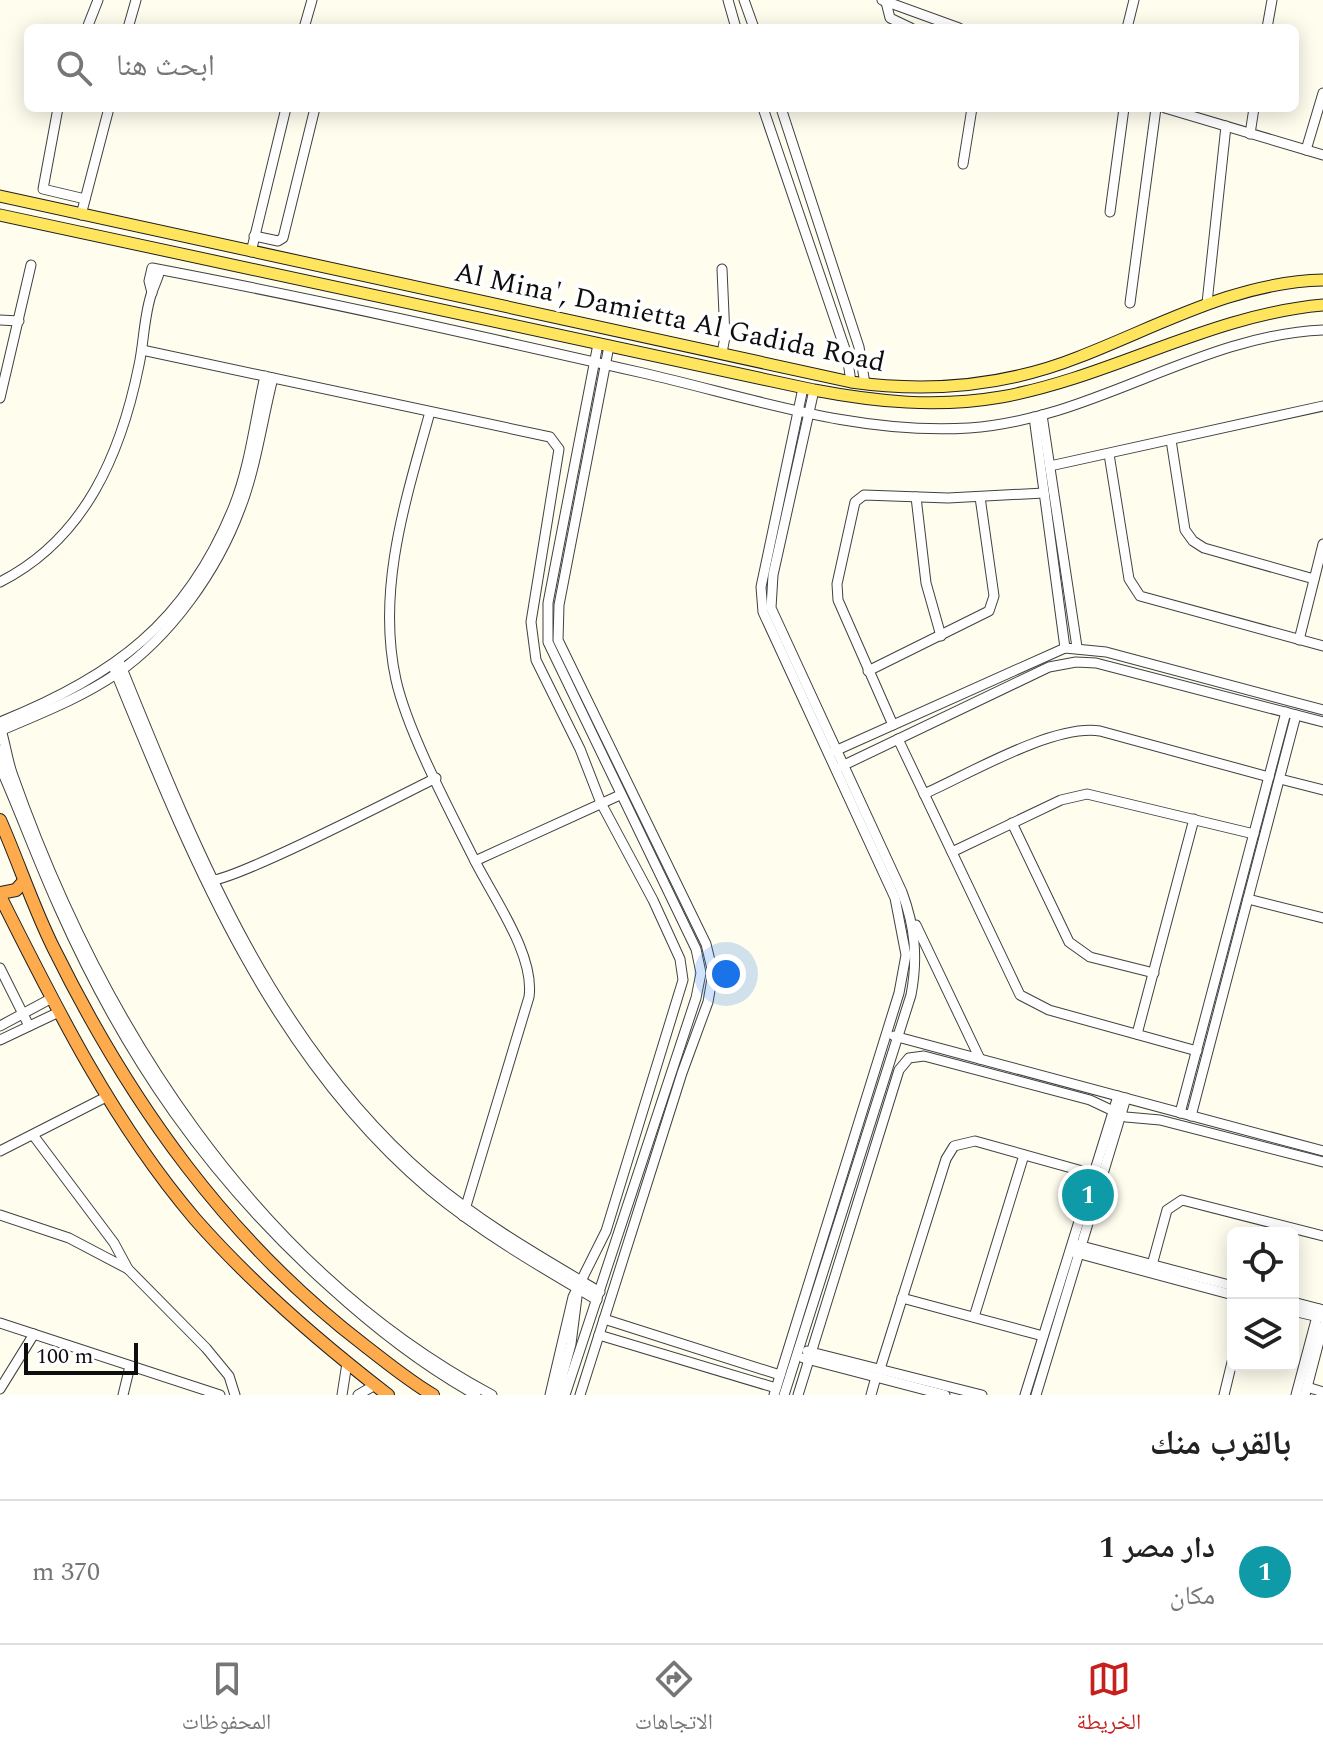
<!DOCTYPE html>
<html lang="ar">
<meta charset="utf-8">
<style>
:root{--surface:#fff;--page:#f6f6f6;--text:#222;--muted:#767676;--line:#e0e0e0;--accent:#c7201c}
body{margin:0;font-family:Spectral,"Noto Naskh Arabic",serif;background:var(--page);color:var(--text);direction:rtl}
.controls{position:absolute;right:24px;bottom:24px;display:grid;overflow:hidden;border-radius:12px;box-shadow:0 4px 20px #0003}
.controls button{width:72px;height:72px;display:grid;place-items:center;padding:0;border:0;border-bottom:2px solid var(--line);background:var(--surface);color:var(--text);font:40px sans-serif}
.scale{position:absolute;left:24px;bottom:20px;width:114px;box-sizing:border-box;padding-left:8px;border:4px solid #0e0e0e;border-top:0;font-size:22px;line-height:28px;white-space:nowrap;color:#0e0e0e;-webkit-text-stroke:6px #fff;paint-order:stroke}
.you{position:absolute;left:726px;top:974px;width:28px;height:28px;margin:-20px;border:6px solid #fff;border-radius:50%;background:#1a73e8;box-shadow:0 0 0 12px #1a73e833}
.badge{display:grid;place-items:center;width:52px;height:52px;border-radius:50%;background:var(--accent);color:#fff;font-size:26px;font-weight:700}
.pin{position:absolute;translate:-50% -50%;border:4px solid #fff;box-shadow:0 2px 8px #0006}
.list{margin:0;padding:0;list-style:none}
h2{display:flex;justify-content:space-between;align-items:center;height:104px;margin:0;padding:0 32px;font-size:34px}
h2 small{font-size:26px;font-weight:400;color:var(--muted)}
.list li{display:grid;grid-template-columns:52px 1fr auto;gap:24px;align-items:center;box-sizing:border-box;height:144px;padding:0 32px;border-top:2px solid var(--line)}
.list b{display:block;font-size:30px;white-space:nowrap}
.list p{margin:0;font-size:26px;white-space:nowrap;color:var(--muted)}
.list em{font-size:26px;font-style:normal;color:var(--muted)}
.icon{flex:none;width:44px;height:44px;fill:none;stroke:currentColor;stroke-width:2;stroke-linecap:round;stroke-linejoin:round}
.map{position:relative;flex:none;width:1323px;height:1395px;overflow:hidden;direction:ltr}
.search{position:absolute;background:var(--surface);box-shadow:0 4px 20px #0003;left:24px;right:24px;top:24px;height:88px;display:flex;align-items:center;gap:20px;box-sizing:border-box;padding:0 28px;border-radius:12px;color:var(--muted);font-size:30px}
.sheet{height:248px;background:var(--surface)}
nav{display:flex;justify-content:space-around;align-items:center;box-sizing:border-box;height:112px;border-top:2px solid var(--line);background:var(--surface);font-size:22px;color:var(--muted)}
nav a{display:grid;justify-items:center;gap:4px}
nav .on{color:var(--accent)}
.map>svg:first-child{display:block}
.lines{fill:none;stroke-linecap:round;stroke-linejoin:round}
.minor-casing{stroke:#414141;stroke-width:11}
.major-casing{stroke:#1f1f1f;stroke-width:13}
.highway-casing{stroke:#1f1f1f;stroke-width:14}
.minor{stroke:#fff;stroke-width:9}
.major{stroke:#ffe45e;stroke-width:11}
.highway{stroke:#feab4d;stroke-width:12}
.labels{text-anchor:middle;stroke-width:8;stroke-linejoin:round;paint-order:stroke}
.street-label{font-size:28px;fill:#0e0e0e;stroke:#fff}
</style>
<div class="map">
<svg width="1323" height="1395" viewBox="0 0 1323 1395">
<rect width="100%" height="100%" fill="#fffdee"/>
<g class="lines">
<defs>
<g id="minor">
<path d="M 728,0 L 736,28"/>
<path d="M 744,0 L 754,28"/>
<path d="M 882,0 L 959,28"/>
<path d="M 886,2 L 890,18 L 911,28"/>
<path d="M 87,28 L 98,0"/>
<path d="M 128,28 L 136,0"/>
<path d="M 304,28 L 312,0"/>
<path d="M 1127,28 L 1134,0"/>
<path d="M 1267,28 L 1272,0"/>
<path d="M 58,108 L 43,189 L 85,199"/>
<path d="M 763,108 L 847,355 L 851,382"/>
<path d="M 781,108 L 859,347 L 865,384"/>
<path d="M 1165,108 L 1323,155"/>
<path d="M 1250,134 L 1254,108"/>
<path d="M 1306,150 L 1323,93"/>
<path d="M 963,164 L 972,108"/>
<path d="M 1110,212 L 1124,108"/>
<path d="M 81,215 L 109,108"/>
<path d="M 254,236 L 278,241 L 283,238 L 315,108"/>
<path d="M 251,252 L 286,108"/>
<path d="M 722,269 L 725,337 L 722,353"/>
<path d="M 152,293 L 149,281 L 152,268 C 316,299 480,336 643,373 C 752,398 856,435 969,428 C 1093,420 1199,335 1323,330"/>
<path d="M 1130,303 L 1156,108"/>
<path d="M 1207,303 L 1226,126"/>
<path d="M 0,320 L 19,321"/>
<path d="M 142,350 L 550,437 L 559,449 L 531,622 L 536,660 L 580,749 L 601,803 L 653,900 L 680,959 L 683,980 L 606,1231 L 573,1297 L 550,1395"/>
<path d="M 0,398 L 31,265"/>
<path d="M 430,412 C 406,499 376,589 396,680 C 408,733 451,813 476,863 C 495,900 535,956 529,997 L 463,1216"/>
<path d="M 1042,415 L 1077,647"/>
<path d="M 1034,417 L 1065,648"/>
<path d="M 1171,440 L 1185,530 L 1193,541 L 1204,548 L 1314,579"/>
<path d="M 1109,454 L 1129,579 L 1140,596 L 1323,646"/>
<path d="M 1050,466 L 1323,406"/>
<path d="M 916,497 L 926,583 L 941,636"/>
<path d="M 0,582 C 85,539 121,454 139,365 C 144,342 144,314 152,292 C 155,284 158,278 160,270"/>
<path d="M 1299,640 L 1323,544"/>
<path d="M 119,661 C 195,848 271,1043 428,1178 C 481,1223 541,1257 600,1292"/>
<path d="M 113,666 C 191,856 269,1054 430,1190 C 482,1233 539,1266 597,1300"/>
<path d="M 868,671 L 989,611 L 994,596 L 980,497"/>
<path d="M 0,722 C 113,677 187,623 234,506 C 250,466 255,419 265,376"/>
<path d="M 893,725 L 838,600 L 837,584 L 855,502 L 864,495 L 948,498 L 1044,493"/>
<path d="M 0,726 C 5,742 7,758 12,773 C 100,1023 253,1267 492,1395"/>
<path d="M 0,731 C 39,714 81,698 116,674 C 171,636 217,571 240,509 C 256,468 262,421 273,378"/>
<path d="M 898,739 L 1020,995 L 1049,1010 L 1197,1051"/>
<path d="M 0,750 L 4,776 C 23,820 40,866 60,910 C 126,1058 209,1178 330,1287 C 375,1328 422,1365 476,1395"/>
<path d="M 835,751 L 1065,648 L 1106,652 L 1323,710"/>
<path d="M 842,766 L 1049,667 L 1076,662 L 1096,663 L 1323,722"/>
<path d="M 1280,779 L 1323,790"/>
<path d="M 924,794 C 969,774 1053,724 1100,731 L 1269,777"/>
<path d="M 1012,823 L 1069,942 L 1090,957 L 1154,973"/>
<path d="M 952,852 L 1061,800 L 1087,794 L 1254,834"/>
<path d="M 475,861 L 620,795"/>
<path d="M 207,881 C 232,883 401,795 436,778"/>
<path d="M 1248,899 L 1323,918"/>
<path d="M 916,925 L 980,1059"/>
<path d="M 0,968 L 29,1026"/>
<path d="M 0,1026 L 52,998"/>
<path d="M 1137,1034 L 1194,819"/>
<path d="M 894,1036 L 1323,1151"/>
<path d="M 0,1040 L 59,1012"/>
<path d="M 1180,1113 L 1286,712"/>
<path d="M 1191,1116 L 1296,715"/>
<path d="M 33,1135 L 114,1243 L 128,1269"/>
<path d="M 0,1151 L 108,1096"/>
<path d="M 0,1215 L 69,1238 L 128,1269 L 206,1348 L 229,1376 L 235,1395"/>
<path d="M 1074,1244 L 1233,1286"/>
<path d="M 1073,1252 L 1233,1295"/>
<path d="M 1152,1265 L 1167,1210 L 1182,1200 L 1323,1236"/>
<path d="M 902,1298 L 1043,1336"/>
<path d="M 1293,1302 L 1323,1310"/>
<path d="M 1293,1311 L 1323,1318"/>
<path d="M 974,1317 L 1024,1155"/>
<path d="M 604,1319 L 780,1375"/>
<path d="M 0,1323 L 220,1395"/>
<path d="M 599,1335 L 776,1388"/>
<path d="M 807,1351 L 982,1395"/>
<path d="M 803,1358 L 945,1395"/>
<path d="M 880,1369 L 946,1159 L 954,1146 L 975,1141 L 1093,1174"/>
<path d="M 1307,1387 L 1323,1392"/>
<path d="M 0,1389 L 34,1334"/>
<path d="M 123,1395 L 130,1366"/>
<path d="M 342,1395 L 347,1363"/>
<path d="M 358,1395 L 375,1385"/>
<path d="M 557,1395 L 571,1344 L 578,1289"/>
<path d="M 565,1395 L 696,998 L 701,973 L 696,949 L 548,642 L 548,603 L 598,344"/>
<path d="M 580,1395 L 682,1073 L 708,1002 L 713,973 L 706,944 L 558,640 L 559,605 L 609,346"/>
<path d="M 774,1395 L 899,993 L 906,955 L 895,898 L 763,612 L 761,587 L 803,388"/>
<path d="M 784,1395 L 911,995 C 918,958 915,927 902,892 L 771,608 L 773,575 L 814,390"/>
<path d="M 798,1395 L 899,1070 L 909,1058 L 924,1056 L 1090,1100 L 1126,1117 L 1160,1120 L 1323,1162"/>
<path d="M 871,1395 L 876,1377"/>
<path d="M 1025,1395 L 1118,1096"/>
<path d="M 1036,1395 L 1126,1098"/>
<path d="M 1224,1395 L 1233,1358"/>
<path d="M 1296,1395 L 1319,1309"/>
<path d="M 1305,1395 L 1323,1326"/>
</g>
<g id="major">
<path d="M 0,196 L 851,382 C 929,393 1006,386 1079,357 C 1159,326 1235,282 1323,280"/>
<path d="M 0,215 L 814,390 C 877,402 937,408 1001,397 C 1112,377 1209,315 1323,305"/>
</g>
<g id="highway">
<path d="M 0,820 C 19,863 33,907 54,949 C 130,1103 227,1240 364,1345 C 386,1362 409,1381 433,1395"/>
<path d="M 0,893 L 16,890 L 24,881"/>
<path d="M 0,896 C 56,1008 113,1123 195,1219 C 253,1285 318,1341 388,1395"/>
</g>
</defs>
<use href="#minor" class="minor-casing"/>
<use href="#major" class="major-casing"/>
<use href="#highway" class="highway-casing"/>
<use href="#minor" class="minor"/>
<use href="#major" class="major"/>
<use href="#highway" class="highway"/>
</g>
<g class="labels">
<g class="street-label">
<text transform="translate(670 316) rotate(12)" y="10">Al Mina', Damietta Al Gadida Road</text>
</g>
</g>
</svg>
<div class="controls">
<button><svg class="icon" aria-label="locate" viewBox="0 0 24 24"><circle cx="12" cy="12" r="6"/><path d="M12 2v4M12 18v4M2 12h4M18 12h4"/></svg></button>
<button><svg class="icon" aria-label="layers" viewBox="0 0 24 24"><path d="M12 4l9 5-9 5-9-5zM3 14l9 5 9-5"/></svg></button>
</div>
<div class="scale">100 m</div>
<div class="you"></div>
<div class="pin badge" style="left:1088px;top:1195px;background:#0f9aa8">1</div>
<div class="search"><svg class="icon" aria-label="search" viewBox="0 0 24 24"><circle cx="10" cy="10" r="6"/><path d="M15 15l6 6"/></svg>ابحث هنا</div>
</div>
<section class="sheet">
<h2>بالقرب منك<small></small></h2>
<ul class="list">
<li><span class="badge" style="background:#0f9aa8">1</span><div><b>دار مصر 1</b><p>مكان</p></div><em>370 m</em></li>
</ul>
</section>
<nav>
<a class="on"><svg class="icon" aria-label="map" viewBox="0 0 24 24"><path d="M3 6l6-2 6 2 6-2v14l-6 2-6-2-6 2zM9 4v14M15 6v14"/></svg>الخريطة</a>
<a><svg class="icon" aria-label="directions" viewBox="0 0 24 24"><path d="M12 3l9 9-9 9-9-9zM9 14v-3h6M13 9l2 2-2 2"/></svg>الاتجاهات</a>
<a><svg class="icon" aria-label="saved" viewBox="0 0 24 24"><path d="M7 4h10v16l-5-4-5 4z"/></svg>المحفوظات</a>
</nav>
